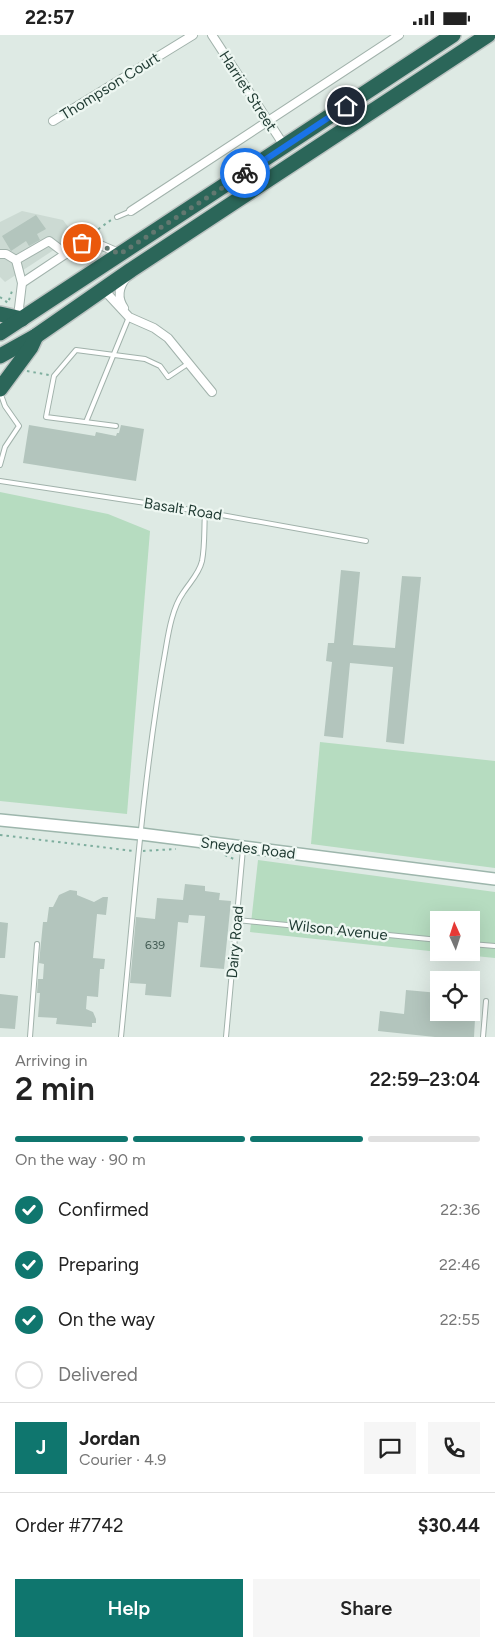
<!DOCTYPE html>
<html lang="en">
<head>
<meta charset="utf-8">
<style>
  :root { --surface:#fff; --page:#f6f6f6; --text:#222; --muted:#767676; --line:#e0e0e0; --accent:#0f766e }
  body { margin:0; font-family:Figtree,sans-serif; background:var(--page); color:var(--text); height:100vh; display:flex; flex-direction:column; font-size:19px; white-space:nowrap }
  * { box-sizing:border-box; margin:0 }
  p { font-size:16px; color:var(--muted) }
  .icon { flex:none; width:28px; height:28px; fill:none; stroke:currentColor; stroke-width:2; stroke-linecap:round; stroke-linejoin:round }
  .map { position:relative; height:1002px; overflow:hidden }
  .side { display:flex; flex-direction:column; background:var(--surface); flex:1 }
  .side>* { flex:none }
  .needle { width:32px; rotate:357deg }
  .controls { position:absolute; left:430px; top:876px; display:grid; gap:10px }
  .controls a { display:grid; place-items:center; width:50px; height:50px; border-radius:0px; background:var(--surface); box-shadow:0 5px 20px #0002; font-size:25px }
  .pin { position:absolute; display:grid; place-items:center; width:42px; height:42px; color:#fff; margin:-21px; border:2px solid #fff; border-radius:50%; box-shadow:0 1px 5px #0007 }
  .courier { position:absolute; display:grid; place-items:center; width:50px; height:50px; margin:-25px; border:4px solid #1a73e8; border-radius:50%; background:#fff; color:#222; box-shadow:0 1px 6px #0007 }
  .head em { font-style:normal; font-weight:600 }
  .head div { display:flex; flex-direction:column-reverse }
  .head { display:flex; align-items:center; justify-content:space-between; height:85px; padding:0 15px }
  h1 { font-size:32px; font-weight:600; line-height:38px }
  .bar { display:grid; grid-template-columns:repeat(4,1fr); gap:8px 5px; align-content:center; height:60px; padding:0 15px }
  .bar i { height:6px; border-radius:4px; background:var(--line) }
  .bar .selected { background:var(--accent) }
  .bar p { grid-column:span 4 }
  .line { display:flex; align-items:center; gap:12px; padding:0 15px; border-top:1px solid var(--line) }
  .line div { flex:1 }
  .round { display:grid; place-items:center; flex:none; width:52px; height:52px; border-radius:0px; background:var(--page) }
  ol { padding:0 15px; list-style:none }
  li { display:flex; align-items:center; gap:15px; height:55px }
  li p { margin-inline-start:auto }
  li .icon { padding:5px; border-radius:50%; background:var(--accent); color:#fff; stroke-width:4 }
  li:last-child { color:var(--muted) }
  li i { width:28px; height:28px; border:2px solid var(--line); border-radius:50% }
  .primary-button { display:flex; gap:10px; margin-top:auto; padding:10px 15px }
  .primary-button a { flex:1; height:58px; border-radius:0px; background:var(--accent); color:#fff; font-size:20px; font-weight:600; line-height:58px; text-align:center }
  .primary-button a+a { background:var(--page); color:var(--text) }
  .status { display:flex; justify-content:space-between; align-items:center; height:35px; padding:0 25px; background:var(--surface); direction:ltr }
  .status svg { height:14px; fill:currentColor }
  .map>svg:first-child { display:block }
</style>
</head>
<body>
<div class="status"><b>22:57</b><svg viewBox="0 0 49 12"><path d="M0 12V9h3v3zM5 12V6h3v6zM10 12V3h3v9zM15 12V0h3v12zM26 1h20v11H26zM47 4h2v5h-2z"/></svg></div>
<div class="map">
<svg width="495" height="1002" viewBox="0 0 495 1002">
  <rect width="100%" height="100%" fill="#deeae4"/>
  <!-- built -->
  <path fill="#ccdad3" d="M22,176L63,185L75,201L5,247L0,242V187Z"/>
  <!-- green -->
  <g fill="#b6dcc0">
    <path d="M0,457L108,479L150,496L127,779L0,766Z"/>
    <path d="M320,707L495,726V833L311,809Z"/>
    <path d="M258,825L495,857V923L445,918H471V885H439V917L250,897Z"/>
  </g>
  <!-- building -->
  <g fill="#b3c5bd">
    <path d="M36,180L46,194L37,199L40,205L29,211L26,206L11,216L2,201Z"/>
    <path d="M29,390L95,401L96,397L116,401L117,398H119L121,390L144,394L136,446L23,428Z"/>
    <path d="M341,535L360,537L353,610L395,613L402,541L421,542L404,709L386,707L393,632L350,628L343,703L324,701L332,627L326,626L328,608H334Z"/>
    <path d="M185,849L205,851V856L220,858L219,865L231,866L224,934L200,932L205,881L189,880L188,888L178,887L171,962L145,960L146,949L130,948L136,882L155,884L157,863L183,865Z"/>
    <path d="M70,855L77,856V860L94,867L103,862H108L106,880L97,879L93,923L105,924L104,934H100L98,962L87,961L86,974L93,977L96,984V988H92V992L56,989L57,983L38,982L40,958H37L38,944H43L44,929L39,928L43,887H47L49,872H53L59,860Z"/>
    <path d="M0,887L8,888L5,923H0Z"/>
    <path d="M406,955L439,958V978H466V984H475L474,1002H435L378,996L380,976L404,979Z"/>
    <path d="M0,959L18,961L15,994L0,993Z"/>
  </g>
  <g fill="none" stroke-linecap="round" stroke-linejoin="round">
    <!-- lane casing -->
    <g stroke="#a1b2ab" stroke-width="6">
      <g id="lane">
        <path d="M117,182L131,176"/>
        <path d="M86,387L129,282"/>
        <path d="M116,391L46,382L54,341L76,315L145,324L160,331L168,342L189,328"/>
        <path d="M0,430L5,412L19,391L5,371L0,357"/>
        <path d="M0,446L205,477L366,506"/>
        <path d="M237,885L439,905"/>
        <path d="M471,909L495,911"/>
        <path d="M30,1002L37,909"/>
        <path d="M121,1002C134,872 143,740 166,612C169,594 173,572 183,558C190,547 199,539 202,526C205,511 204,492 205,477"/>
        <path d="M226,1002L243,814"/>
        <path d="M483,1002L486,966"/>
      </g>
    </g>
    <!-- street casing -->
    <g stroke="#a1b2ab" stroke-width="10">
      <g id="street">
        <path d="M212,0L285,112"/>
        <path d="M53,86L193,0"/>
        <path d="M131,176L399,0"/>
        <path d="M0,219H6L16,225L49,206L66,219"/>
        <path d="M16,225L22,248"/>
        <path d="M103,254L129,282L154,293L168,303L212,357"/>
        <path d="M124,273C117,263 119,252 126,243"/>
        <path d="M22,284L19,273L22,248L82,208L91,206L121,219"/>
      </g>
    </g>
    <!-- secondary casing -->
    <g stroke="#9db6ac" stroke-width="14">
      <path id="secondary" d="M0,785L141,799L495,844"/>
    </g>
    <!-- highway casing -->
    <g stroke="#bcc4c2" stroke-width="18">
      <g id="highway">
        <path d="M0,279L22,284"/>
        <path d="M0,298L453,0"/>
        <path d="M0,321L36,301L131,235L488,0"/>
        <path d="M0,354L31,312L36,301"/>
      </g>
    </g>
    <!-- path -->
    <g stroke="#7eae9e" stroke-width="2" stroke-dasharray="2.5 4" stroke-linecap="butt">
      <path d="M93,198L111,185"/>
      <path d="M0,262L8,268L12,256"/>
      <path d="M27,336L49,340"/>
      <path d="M0,800L134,816"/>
      <path d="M143,816L176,814"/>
      <path d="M225,820L236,825"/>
    </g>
    <!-- lane -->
    <use href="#lane" stroke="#fff" stroke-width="4"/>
    <!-- street -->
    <use href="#street" stroke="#fff" stroke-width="8"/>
    <!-- secondary -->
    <use href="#secondary" stroke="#fff" stroke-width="11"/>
    <!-- highway -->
    <use href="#highway" stroke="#2b6659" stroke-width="15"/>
  </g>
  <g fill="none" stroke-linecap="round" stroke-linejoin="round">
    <!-- done -->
    <path stroke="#627870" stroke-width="5" stroke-dasharray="0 9" d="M82,208L91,206L120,219L245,138"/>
    <!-- route -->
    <path stroke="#1a73e8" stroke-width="6" d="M245,138L346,71"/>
  </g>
  <g text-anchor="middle" stroke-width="4.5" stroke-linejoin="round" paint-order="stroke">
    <!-- number labels -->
    <g font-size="12" fill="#445d55">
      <text x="155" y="914">639</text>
    </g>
    <!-- street labels -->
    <g font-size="15" fill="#1f3a32" stroke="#eef7f2">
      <text transform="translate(110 51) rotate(-32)" y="5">Thompson Court</text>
      <text transform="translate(248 56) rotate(57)" y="5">Harriet Street</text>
      <text transform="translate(183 474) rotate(9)" y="5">Basalt Road</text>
      <text transform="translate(248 813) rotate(7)" y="5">Sneydes Road</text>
      <text transform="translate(338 895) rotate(6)" y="5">Wilson Avenue</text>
      <text transform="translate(235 907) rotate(-85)" y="5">Dairy Road</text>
    </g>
  </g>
</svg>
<div class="controls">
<a><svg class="needle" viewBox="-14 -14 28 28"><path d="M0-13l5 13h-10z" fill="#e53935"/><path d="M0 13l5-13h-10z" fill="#767676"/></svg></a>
<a><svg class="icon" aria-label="locate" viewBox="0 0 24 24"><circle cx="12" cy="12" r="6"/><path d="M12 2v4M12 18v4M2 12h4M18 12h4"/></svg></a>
</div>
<div class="pin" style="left:82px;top:208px;background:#ea580c"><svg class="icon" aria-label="bag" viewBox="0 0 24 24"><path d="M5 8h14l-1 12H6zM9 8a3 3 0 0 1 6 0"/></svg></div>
<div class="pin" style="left:346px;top:71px;background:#1f2937"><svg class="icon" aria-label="home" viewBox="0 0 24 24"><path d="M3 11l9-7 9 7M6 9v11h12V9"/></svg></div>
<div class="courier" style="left:245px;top:138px"><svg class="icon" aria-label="bike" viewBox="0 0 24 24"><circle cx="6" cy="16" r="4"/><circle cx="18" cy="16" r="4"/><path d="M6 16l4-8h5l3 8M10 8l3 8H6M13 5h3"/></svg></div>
</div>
<section class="side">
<div class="head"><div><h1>2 min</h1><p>Arriving in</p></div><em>22:59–23:04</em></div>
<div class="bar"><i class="selected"></i><i class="selected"></i><i class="selected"></i><i></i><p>On the way · 90 m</p></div>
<ol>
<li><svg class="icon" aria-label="check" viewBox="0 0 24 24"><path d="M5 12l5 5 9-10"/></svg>Confirmed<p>22:36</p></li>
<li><svg class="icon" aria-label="check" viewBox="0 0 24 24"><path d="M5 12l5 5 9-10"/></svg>Preparing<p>22:46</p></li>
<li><svg class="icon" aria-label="check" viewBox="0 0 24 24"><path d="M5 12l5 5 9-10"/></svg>On the way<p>22:55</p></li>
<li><i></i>Delivered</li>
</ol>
<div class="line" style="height:90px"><b class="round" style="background:var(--accent);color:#fff">J</b><div><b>Jordan</b><p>Courier · 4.9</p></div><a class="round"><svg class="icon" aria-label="chat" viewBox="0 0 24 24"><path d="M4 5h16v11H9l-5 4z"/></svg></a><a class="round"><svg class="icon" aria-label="phone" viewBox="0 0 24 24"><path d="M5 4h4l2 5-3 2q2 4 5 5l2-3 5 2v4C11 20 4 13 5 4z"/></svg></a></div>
<div class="line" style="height:65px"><div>Order #7742</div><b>$30.44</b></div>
<div class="primary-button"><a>Help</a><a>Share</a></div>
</section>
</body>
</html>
